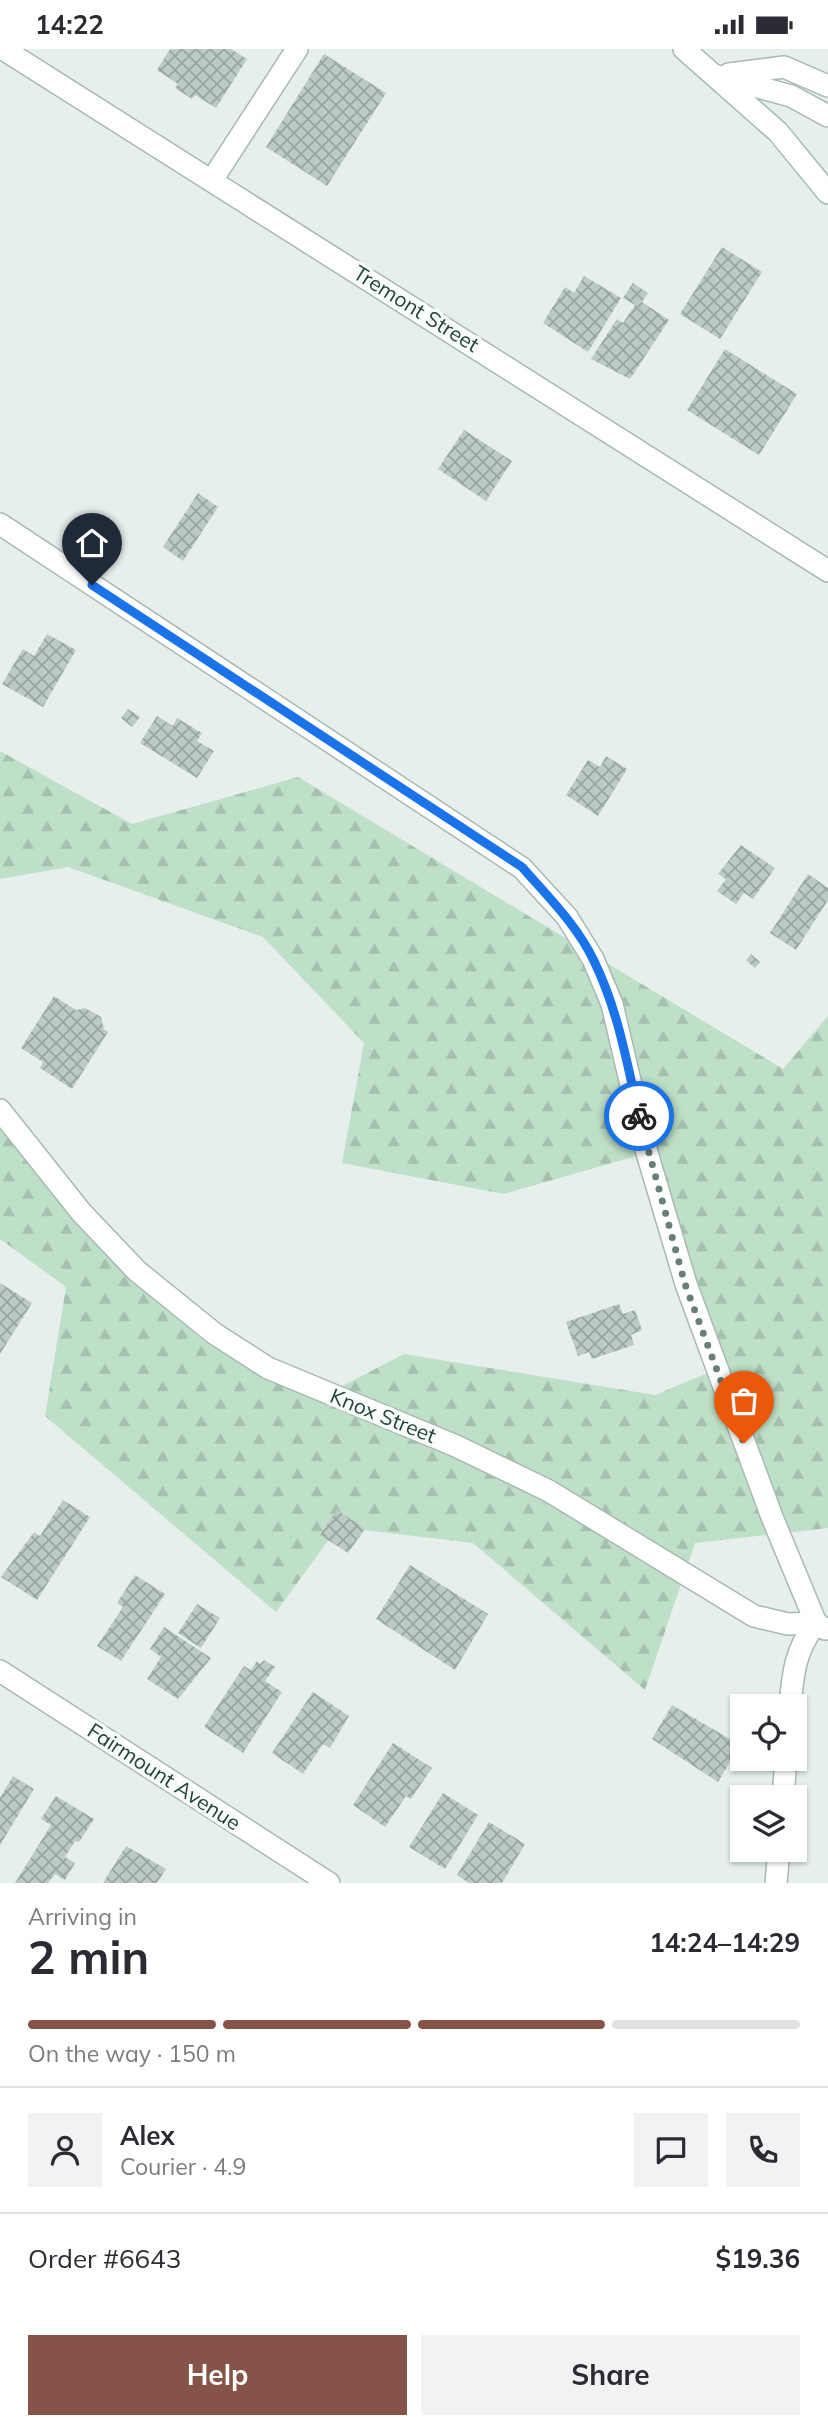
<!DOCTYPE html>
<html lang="en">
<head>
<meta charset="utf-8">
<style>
  :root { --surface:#fff; --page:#f2f2f3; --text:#2b2b33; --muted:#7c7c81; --line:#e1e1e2; --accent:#855347 }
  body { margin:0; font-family:Mulish,sans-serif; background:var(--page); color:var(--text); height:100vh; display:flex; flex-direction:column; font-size:26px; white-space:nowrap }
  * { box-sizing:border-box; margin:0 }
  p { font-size:23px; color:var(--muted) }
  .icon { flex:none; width:38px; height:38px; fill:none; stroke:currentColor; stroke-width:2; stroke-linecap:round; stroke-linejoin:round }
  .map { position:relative; height:1834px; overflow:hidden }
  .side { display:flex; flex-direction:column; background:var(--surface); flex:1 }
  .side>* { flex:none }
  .tools { position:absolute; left:730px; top:1645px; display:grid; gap:14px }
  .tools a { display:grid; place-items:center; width:77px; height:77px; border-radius:0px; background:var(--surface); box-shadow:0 2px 5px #0004; font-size:35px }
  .pin { position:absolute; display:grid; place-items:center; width:60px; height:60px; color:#fff; margin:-72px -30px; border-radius:50% 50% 50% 0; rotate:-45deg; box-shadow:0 0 7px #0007 }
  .pin .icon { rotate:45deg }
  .courier { position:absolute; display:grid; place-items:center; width:70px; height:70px; margin:-35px; border:5px solid #1a73e8; border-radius:50%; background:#fff; color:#222; box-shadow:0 2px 9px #0007 }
  .overview em { font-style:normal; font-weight:700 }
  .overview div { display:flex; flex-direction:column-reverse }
  .overview { display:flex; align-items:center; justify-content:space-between; height:119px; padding:0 28px }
  h1 { font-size:46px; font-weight:700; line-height:52px }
  .bar { display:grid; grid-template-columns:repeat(4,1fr); gap:10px 7px; align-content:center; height:84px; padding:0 28px }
  .bar i { height:9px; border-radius:5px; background:var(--line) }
  .bar .current { background:var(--accent) }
  .bar p { grid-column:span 4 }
  .line { display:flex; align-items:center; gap:18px; padding:0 28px; border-top:2px solid var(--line) }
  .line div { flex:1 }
  .round { display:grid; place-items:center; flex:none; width:74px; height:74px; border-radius:0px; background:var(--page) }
  .action { display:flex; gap:14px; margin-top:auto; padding:14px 28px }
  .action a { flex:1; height:80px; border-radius:0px; background:var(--accent); color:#fff; font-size:28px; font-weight:700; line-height:80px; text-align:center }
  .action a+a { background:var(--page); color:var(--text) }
  .status { display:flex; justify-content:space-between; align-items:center; height:49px; padding:0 35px; background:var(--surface); direction:ltr }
  .status svg { height:19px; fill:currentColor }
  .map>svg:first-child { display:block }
</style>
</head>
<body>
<div class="status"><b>14:22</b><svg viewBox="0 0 49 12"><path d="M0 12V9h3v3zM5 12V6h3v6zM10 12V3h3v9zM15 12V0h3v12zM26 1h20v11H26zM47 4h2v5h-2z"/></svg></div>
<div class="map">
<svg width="828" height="1834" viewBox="0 0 828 1834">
  <defs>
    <pattern id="forest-firs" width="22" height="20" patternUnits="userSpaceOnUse" patternTransform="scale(1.75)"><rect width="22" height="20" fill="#bfe0c8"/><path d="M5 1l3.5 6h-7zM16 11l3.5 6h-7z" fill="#a4c1ad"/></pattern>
    <pattern id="building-cross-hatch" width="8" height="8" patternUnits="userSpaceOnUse" patternTransform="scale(1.75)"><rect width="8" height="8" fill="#bbcac4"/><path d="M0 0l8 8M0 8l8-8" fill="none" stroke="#98a6a0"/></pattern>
  </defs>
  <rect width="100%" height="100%" fill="#e6efeb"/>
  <!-- forest -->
  <path fill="url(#forest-firs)" d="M0,702L132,775L298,728L783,1020L828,967V1479L695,1494L645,1641L473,1494L338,1478L276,1563L45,1367L66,1238L0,1190V1061L81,1163L215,1285L327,1345L404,1305L655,1346L717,1320L647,1104L504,1145L342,1114L364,994L263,888L68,818L0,830Z"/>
  <!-- building -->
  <g fill="url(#building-cross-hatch)">
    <path d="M170,0H231L247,10L216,59L195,46L192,50L175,39L178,35L157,21Z"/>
    <path d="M324,5L386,44L327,137L266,98Z"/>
    <path d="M722,198L762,223L720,290L680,265Z"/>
    <path d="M584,227L621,249L588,303L543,274L565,238L574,244Z"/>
    <path d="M633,234L648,244L642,253L669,271L630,330L591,310L617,270L623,274L635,256L623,249Z"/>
    <path d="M725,300L797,345L759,406L687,361Z"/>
    <path d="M464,381L512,412L486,452L438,420Z"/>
    <path d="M198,444L218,458L183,512L163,498Z"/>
    <path d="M47,585L76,601L43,658L2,635L23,600L34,607Z"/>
    <path d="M128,660L140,668L132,678L121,669Z"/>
    <path d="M157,667L173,677L177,669L202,684L197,692L214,702L197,729L140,694Z"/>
    <path d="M606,707L627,720L598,767L566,746L588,711L600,718Z"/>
    <path d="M741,796L775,819L753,850L744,844L736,855L717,842L726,830L718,825Z"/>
    <path d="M808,825L828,839V851L796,901L770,884Z"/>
    <path d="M751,905L760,913L755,919L746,911Z"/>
    <path d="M54,947L76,961L85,959L101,968L104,980L108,983L72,1040L40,1019L43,1013L21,999Z"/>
    <path d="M0,1234L32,1254L0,1305Z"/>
    <path d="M619,1255L623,1265L635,1261L642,1281L631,1286L634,1296L592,1310L589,1303L578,1307L566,1273Z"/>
    <path d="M63,1451L90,1468L37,1551L1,1528L34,1483L40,1487Z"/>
    <path d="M337,1461L365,1480L348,1504L320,1486Z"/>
    <path d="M410,1516L488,1565L455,1621L376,1570Z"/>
    <path d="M135,1526L165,1545L121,1612L97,1597L123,1558L117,1554Z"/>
    <path d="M197,1555L220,1569L201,1599L178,1584Z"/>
    <path d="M164,1578L211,1609L178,1650L147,1630L161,1608L150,1600Z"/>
    <path d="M264,1611L275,1618L265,1632L282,1643L243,1704L204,1678L244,1617L251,1621L257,1612L260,1615Z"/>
    <path d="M313,1643L349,1667L330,1699L323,1695L303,1725L272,1704Z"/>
    <path d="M672,1656L740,1696L718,1733L652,1690Z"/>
    <path d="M393,1694L432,1719L411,1750L406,1747L385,1778L353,1756Z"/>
    <path d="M13,1727L34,1740L0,1796V1749Z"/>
    <path d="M443,1744L478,1766L445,1820L409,1798Z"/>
    <path d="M56,1747L94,1770L79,1793L75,1792L65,1808L75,1814L65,1831L55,1825L48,1834H15L51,1776L41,1770Z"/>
    <path d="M489,1773L525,1795L502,1834H469L457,1826Z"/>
    <path d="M126,1797L166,1820L157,1834H103Z"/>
  </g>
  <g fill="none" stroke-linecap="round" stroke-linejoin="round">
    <!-- minor casing -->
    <g stroke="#a8b8b2" stroke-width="24">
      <g id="minor">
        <path d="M3,0L828,522"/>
        <path d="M729,25L784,18L828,37"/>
        <path d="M717,27L791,47L828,67"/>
        <path d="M212,131L297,0"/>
        <path d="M0,475L522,819L567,868L593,910L612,955L647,1104L686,1235L772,1468L816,1574C795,1601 793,1624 790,1657"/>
        <path d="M0,1061L81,1163L137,1222L215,1285L268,1319L456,1397L549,1442L754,1567L788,1575L816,1574L825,1580"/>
        <path d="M0,1622L329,1834"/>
        <path d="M783,1748L786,1710"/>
        <path d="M776,1834L779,1801"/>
      </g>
    </g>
    <!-- secondary casing -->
    <g stroke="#a4bbb3" stroke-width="24">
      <path id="secondary" d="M684,0L778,83L828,144"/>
    </g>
    <!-- minor -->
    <use href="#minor" stroke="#fff" stroke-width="21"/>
    <!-- secondary -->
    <use href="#secondary" stroke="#fff" stroke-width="21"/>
  </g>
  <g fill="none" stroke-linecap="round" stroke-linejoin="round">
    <!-- done -->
    <path stroke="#687f78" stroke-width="7" stroke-dasharray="0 12.6" d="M639,1067L685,1235L744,1394"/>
    <!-- route -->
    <path stroke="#1a73e8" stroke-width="9" d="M92,536L522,818C548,848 577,876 594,912C618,961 627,1014 639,1067"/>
  </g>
  <g text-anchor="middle" stroke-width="7" stroke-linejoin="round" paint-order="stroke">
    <!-- street labels -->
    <g font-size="21" fill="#24423a" stroke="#f7fbf9">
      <text transform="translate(416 260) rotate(32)" y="7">Tremont Street</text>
      <text transform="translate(383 1367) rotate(22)" y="7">Knox Street</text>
      <text transform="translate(164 1728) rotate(33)" y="7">Fairmount Avenue</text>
    </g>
  </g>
</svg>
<div class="tools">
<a><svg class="icon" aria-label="locate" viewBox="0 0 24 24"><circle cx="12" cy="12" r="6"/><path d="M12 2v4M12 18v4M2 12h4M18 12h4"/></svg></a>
<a><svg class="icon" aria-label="layers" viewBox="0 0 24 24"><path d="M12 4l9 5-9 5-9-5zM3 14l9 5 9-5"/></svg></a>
</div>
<div class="pin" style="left:744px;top:1394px;background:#ea580c"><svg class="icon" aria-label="bag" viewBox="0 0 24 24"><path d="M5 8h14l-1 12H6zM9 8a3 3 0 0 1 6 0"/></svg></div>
<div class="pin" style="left:92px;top:536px;background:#1f2937"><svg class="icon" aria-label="home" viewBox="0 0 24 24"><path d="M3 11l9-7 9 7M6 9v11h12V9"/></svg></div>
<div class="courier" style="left:639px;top:1067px"><svg class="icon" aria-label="bike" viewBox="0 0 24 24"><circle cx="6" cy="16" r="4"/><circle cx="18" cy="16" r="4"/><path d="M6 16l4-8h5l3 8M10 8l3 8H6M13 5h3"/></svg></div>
</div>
<section class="side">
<div class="overview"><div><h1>2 min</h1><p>Arriving in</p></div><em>14:24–14:29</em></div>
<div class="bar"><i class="current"></i><i class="current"></i><i class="current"></i><i></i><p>On the way · 150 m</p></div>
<div class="line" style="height:126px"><a class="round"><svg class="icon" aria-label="person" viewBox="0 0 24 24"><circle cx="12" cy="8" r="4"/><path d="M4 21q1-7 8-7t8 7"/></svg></a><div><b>Alex</b><p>Courier · 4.9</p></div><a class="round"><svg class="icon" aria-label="chat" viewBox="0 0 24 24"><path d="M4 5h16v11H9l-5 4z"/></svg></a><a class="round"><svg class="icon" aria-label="phone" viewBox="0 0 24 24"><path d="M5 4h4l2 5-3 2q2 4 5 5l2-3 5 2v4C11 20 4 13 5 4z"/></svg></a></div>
<div class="line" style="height:91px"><div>Order #6643</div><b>$19.36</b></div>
<div class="action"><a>Help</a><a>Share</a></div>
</section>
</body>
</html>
